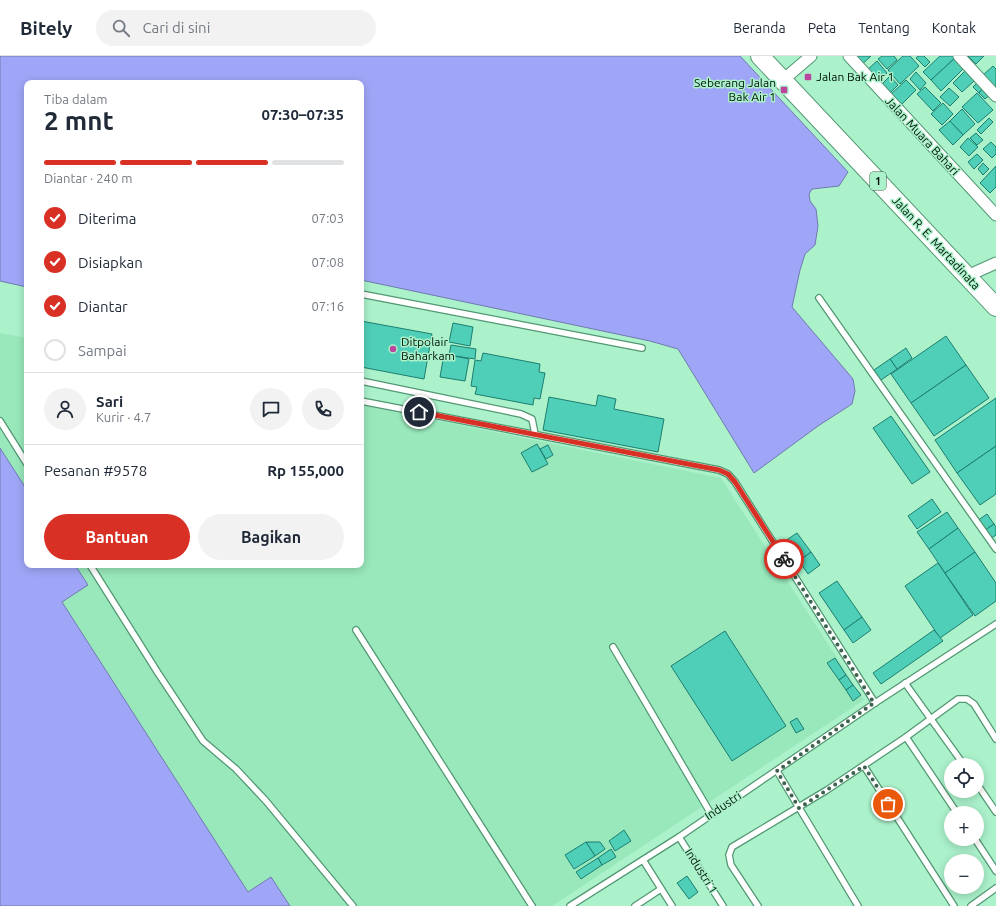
<!DOCTYPE html>
<html lang="id">
<head>
<meta charset="utf-8">
<style>
  :root { --surface:#fff; --page:#f2f2f3; --text:#1f2937; --muted:#747a83; --line:#e0e1e3; --accent:#d93025 }
  body { margin:0; font-family:Ubuntu,sans-serif; background:var(--page); color:var(--text); height:100vh; display:flex; flex-direction:column; font-size:15px; white-space:nowrap }
  * { box-sizing:border-box; margin:0 }
  p { font-size:13px; color:var(--muted) }
  .icon { flex:none; width:22px; height:22px; fill:none; stroke:currentColor; stroke-width:2; stroke-linecap:round; stroke-linejoin:round }
  .map { position:relative; flex:1; overflow:hidden }
  .side { position:absolute; left:24px; top:24px; width:340px; height:488px; display:flex; flex-direction:column; background:var(--surface); border-radius:8px; box-shadow:0 2px 10px #0003 }
  .side>* { flex:none }
  .controls { position:absolute; left:944px; top:702px; display:grid; gap:8px }
  .controls a { display:grid; place-items:center; width:40px; height:40px; border-radius:50%; background:var(--surface); box-shadow:0 2px 10px #0003; font-size:20px }
  .pin { position:absolute; display:grid; place-items:center; width:34px; height:34px; color:#fff; margin:-17px; border:2px solid #fff; border-radius:50%; box-shadow:0 1px 4px #0007 }
  .courier { position:absolute; display:grid; place-items:center; width:40px; height:40px; margin:-20px; border:3px solid #d93025; border-radius:50%; background:#fff; color:#222; box-shadow:0 1px 5px #0007 }
  .headline em { font-style:normal; font-weight:600 }
  .headline div { display:flex; flex-direction:column-reverse }
  .headline { display:flex; align-items:center; justify-content:space-between; height:68px; padding:0 20px }
  h1 { font-size:26px; font-weight:600; line-height:30px }
  .bar { display:grid; grid-template-columns:repeat(4,1fr); gap:6px 4px; align-content:center; height:48px; padding:0 20px }
  .bar i { height:5px; border-radius:3px; background:var(--line) }
  .bar .on { background:var(--accent) }
  .bar p { grid-column:span 4 }
  .line { display:flex; align-items:center; gap:10px; padding:0 20px; border-top:1px solid var(--line) }
  .line div { flex:1 }
  .round { display:grid; place-items:center; flex:none; width:42px; height:42px; border-radius:21px; background:var(--page) }
  ol { padding:0 20px; list-style:none }
  li { display:flex; align-items:center; gap:12px; height:44px }
  li p { margin-inline-start:auto }
  li .icon { padding:4px; border-radius:50%; background:var(--accent); color:#fff; stroke-width:4 }
  li:last-child { color:var(--muted) }
  li i { width:22px; height:22px; border:2px solid var(--line); border-radius:50% }
  .action { display:flex; gap:8px; margin-top:auto; padding:8px 20px }
  .action a { flex:1; height:46px; border-radius:24px; background:var(--accent); color:#fff; font-size:16px; font-weight:600; line-height:46px; text-align:center }
  .action a+a { background:var(--page); color:var(--text) }
  header { display:flex; align-items:center; gap:24px; box-sizing:border-box; height:56px; padding:0 20px; background:var(--surface); border-bottom:1px solid var(--line) }
  header strong { font-size:19px }
  nav { display:flex; gap:22px; margin-inline-start:auto; font-size:14px }
  .search { width:280px; height:36px; background:var(--page); display:flex; align-items:center; gap:10px; box-sizing:border-box; padding:0 14px; border-radius:22px; color:var(--muted); font-size:15px }
  .map>svg:first-child { display:block }
</style>
</head>
<body>
<header>
<strong>Bitely</strong>
<div class="search"><svg class="icon" aria-label="search" viewBox="0 0 24 24"><circle cx="10" cy="10" r="6"/><path d="M15 15l6 6"/></svg>Cari di sini</div>
<nav><a>Beranda</a><a>Peta</a><a>Tentang</a><a>Kontak</a></nav>
</header>
<div class="map">
<svg width="996" height="850" viewBox="0 0 996 850">
  <rect width="100%" height="100%" fill="#abf2cb"/>
  <!-- built -->
  <g fill="#99e8bc">
    <path d="M0,277L27,282V434L0,392Z"/>
    <path d="M361,349L721,422L864,644L552,850H290L271,821L248,836L62,546L88,529L75,509H361Z"/>
  </g>
  <!-- water -->
  <g fill="#9fa6f7" stroke="#6f7aaf">
    <path d="M0,0H740L848,116L839,130L812,133L809,138L810,145L816,153L818,170L815,189L805,198L800,214L792,251L853,323L855,335L852,348L818,370L754,417L678,293L650,285L361,224V27H27V231L0,225Z"/>
    <path d="M0,392L27,434V509H75L88,529L62,546L248,836L271,821L290,850H0Z"/>
  </g>
  <!-- building -->
  <g fill="#4fcfb8" stroke="#1d7e6f">
    <path d="M850,0H871L859,11Z"/>
    <path d="M882,0H894L897,4L887,13L878,3Z"/>
    <path d="M903,0H910L919,10L900,28L888,14Z"/>
    <path d="M918,0H924L930,6L925,11L916,2Z"/>
    <path d="M940,0H954L956,1L931,24L923,16Z"/>
    <path d="M968,0H984L976,8Z"/>
    <path d="M956,1L965,11L941,35L931,24Z"/>
    <path d="M877,5L887,17L877,27L866,15Z"/>
    <path d="M993,10L996,13V32L994,33L982,20Z"/>
    <path d="M965,15L974,25L962,36L953,27Z"/>
    <path d="M916,16L926,27L920,34L910,23Z"/>
    <path d="M890,20L898,29L889,38L881,29Z"/>
    <path d="M906,24L916,34L899,51L889,40Z"/>
    <path d="M979,25L984,31L979,37L973,31Z"/>
    <path d="M925,31L941,47L933,55L917,38Z"/>
    <path d="M984,31L991,38L985,43L979,37Z"/>
    <path d="M949,32L959,41L950,50L940,41Z"/>
    <path d="M977,37L993,54L978,67L962,51Z"/>
    <path d="M943,47L953,58L942,69L931,58Z"/>
    <path d="M962,53L975,68L963,79L950,65Z"/>
    <path d="M989,62L993,66L981,78L977,74Z"/>
    <path d="M950,65L963,79L953,89L939,74Z"/>
    <path d="M976,77L983,84L977,89L970,82Z"/>
    <path d="M968,82L978,91L969,100L960,91Z"/>
    <path d="M991,86L996,91V98L992,102L983,93Z"/>
    <path d="M977,98L983,104L974,113L968,106Z"/>
    <path d="M983,107L989,113L983,119L978,113Z"/>
    <path d="M996,110V131L990,137L980,127Z"/>
    <path d="M361,265L432,278L424,323L361,311Z"/>
    <path d="M453,267L473,271L470,290L449,286Z"/>
    <path d="M946,280L966,309L911,347L891,318Z"/>
    <path d="M451,289L476,293L475,303L449,299Z"/>
    <path d="M906,292L912,302L897,313L890,303Z"/>
    <path d="M483,297L540,308L539,316L545,317L540,343L534,342L533,349L475,338L477,331L471,330L475,304L481,305Z"/>
    <path d="M444,298L469,303L465,325L440,321Z"/>
    <path d="M890,303L897,313L881,324L874,314Z"/>
    <path d="M966,309L989,342L934,380L911,347Z"/>
    <path d="M598,339L616,343L614,353L664,363L658,396L543,374L549,341L596,350Z"/>
    <path d="M996,342V390L957,417L935,384Z"/>
    <path d="M891,360L930,416L912,428L873,372Z"/>
    <path d="M537,388L548,408L532,416L521,397Z"/>
    <path d="M548,389L553,399L546,403L540,393Z"/>
    <path d="M996,390V438L980,449L957,417Z"/>
    <path d="M932,443L941,456L917,473L908,460Z"/>
    <path d="M947,456L958,472L929,493L917,476Z"/>
    <path d="M987,458L994,468L984,475L977,465Z"/>
    <path d="M994,468L996,471V479L990,483L984,475Z"/>
    <path d="M958,472L975,496L945,517L929,493Z"/>
    <path d="M797,477L811,496L799,505L785,485Z"/>
    <path d="M811,496L820,509L808,518L799,505Z"/>
    <path d="M975,496L996,527V545L975,560L945,517Z"/>
    <path d="M938,507L973,559L940,582L905,530Z"/>
    <path d="M837,525L862,561L844,574L819,537Z"/>
    <path d="M862,561L871,574L853,587L844,574Z"/>
    <path d="M934,574L943,585L881,628L873,617Z"/>
    <path d="M725,575L786,670L732,705L671,610Z"/>
    <path d="M835,602L846,619L839,624L827,607Z"/>
    <path d="M846,619L853,629L846,634L839,624Z"/>
    <path d="M853,629L861,639L853,645L846,634Z"/>
    <path d="M797,662L804,673L796,677L790,666Z"/>
    <path d="M624,774L631,785L615,795L609,785Z"/>
    <path d="M586,786H600L605,793L595,800Z"/>
    <path d="M586,786L595,800L574,813L565,799Z"/>
    <path d="M611,793L616,801L602,809L598,802Z"/>
    <path d="M598,802L602,809L581,823L576,816Z"/>
    <path d="M687,820L698,836L689,843L677,827Z"/>
  </g>
  <g fill="none" stroke-linecap="round" stroke-linejoin="round">
    <!-- service casing -->
    <g stroke="#529773" stroke-width="8">
      <g id="service">
        <path d="M361,238L642,292"/>
        <path d="M819,242L996,493"/>
        <path d="M361,325L521,358L532,363L535,378"/>
        <path d="M361,345L719,414L728,418L735,426L875,647"/>
        <path d="M0,365L27,408"/>
        <path d="M90,509L158,617L203,685L236,713L266,745L353,850"/>
        <path d="M356,574L532,850"/>
        <path d="M613,591L711,758"/>
        <path d="M905,627L964,709"/>
        <path d="M906,681L957,757"/>
        <path d="M864,710L954,850"/>
        <path d="M777,715L858,850"/>
        <path d="M977,728L996,756"/>
        <path d="M679,781L723,850"/>
        <path d="M975,783L996,815"/>
        <path d="M643,804L672,850"/>
        <path d="M570,850L679,781L875,647L996,568"/>
        <path d="M635,850L661,833"/>
        <path d="M758,850L731,809L729,799L732,791L827,734L906,681L958,643H967L974,648L996,683"/>
        <path d="M971,850L996,832"/>
      </g>
    </g>
    <!-- minor casing -->
    <g stroke="#529773" stroke-width="13">
      <g id="minor">
        <path d="M849,0L996,159"/>
        <path d="M959,0L996,40"/>
        <path d="M783,24L811,0"/>
        <path d="M970,223L976,216L996,207"/>
      </g>
    </g>
    <!-- trunk casing -->
    <g stroke="#529773" stroke-width="20">
      <path id="trunk" d="M760,0L996,251"/>
    </g>
    <!-- service -->
    <use href="#service" stroke="#fff" stroke-width="5.5"/>
    <!-- minor -->
    <use href="#minor" stroke="#fff" stroke-width="11"/>
    <!-- trunk -->
    <use href="#trunk" stroke="#fff" stroke-width="18"/>
  </g>
  <g fill="none" stroke-linecap="round" stroke-linejoin="round">
    <!-- done -->
    <path stroke="#3c614c" stroke-width="4" stroke-dasharray="0 7.2" d="M784,503L874,647L777,715L799,752L864,710L888,748"/>
    <!-- route -->
    <path stroke="#d93025" stroke-width="5" d="M419,356L719,414L728,418L735,426L784,503"/>
  </g>
  <!-- markers -->
  <g fill="#bc469d" stroke="#abf2cb" stroke-width="1.5">
    <rect x="804" y="17" width="8" height="8" rx="2"/>
    <rect x="780" y="30" width="8" height="8" rx="2"/>
    <circle cx="393" cy="293" r="4"/>
  </g>
  <g text-anchor="middle" stroke-width="3" stroke-linejoin="round" paint-order="stroke">
    <!-- shield labels -->
    <rect fill="#abf2cb" stroke="#335642" stroke-width="1" x="870" y="116" width="16" height="18" rx="3"/>
    <g font-size="11" font-weight="bold" fill="#001307">
      <text x="878" y="129">1</text>
    </g>
    <!-- poi labels -->
    <g font-size="12" fill="#001307" stroke="#abf2cb" text-anchor="start">
      <text x="816" y="25">Jalan Bak Air 1</text>
      <text x="776" y="31" text-anchor="end">Seberang Jalan<tspan x="776" dy="14">Bak Air 1</tspan></text>
      <text x="401" y="290">Ditpolair<tspan x="401" dy="14">Baharkam</tspan></text>
    </g>
    <!-- street labels -->
    <g font-size="12" fill="#001307" stroke="#abf2cb">
      <text transform="translate(922 80) rotate(47)" y="4">Jalan Muara Bahari</text>
      <text transform="translate(936 187) rotate(47)" y="4">Jalan R. E. Martadinata</text>
      <text transform="translate(723 750) rotate(-34)" y="4">Industri</text>
      <text transform="translate(701 815) rotate(58)" y="4">Industri 1</text>
    </g>
  </g>
</svg>
<div class="controls">
<a><svg class="icon" aria-label="locate" viewBox="0 0 24 24"><circle cx="12" cy="12" r="6"/><path d="M12 2v4M12 18v4M2 12h4M18 12h4"/></svg></a>
<a>+</a>
<a>−</a>
</div>
<div class="pin" style="left:888px;top:748px;background:#ea580c"><svg class="icon" aria-label="bag" viewBox="0 0 24 24"><path d="M5 8h14l-1 12H6zM9 8a3 3 0 0 1 6 0"/></svg></div>
<div class="pin" style="left:419px;top:356px;background:#1f2937"><svg class="icon" aria-label="home" viewBox="0 0 24 24"><path d="M3 11l9-7 9 7M6 9v11h12V9"/></svg></div>
<div class="courier" style="left:784px;top:503px"><svg class="icon" aria-label="bike" viewBox="0 0 24 24"><circle cx="6" cy="16" r="4"/><circle cx="18" cy="16" r="4"/><path d="M6 16l4-8h5l3 8M10 8l3 8H6M13 5h3"/></svg></div>
<section class="side">
<div class="headline"><div><h1>2 mnt</h1><p>Tiba dalam</p></div><em>07:30–07:35</em></div>
<div class="bar"><i class="on"></i><i class="on"></i><i class="on"></i><i></i><p>Diantar · 240 m</p></div>
<ol>
<li><svg class="icon" aria-label="check" viewBox="0 0 24 24"><path d="M5 12l5 5 9-10"/></svg>Diterima<p>07:03</p></li>
<li><svg class="icon" aria-label="check" viewBox="0 0 24 24"><path d="M5 12l5 5 9-10"/></svg>Disiapkan<p>07:08</p></li>
<li><svg class="icon" aria-label="check" viewBox="0 0 24 24"><path d="M5 12l5 5 9-10"/></svg>Diantar<p>07:16</p></li>
<li><i></i>Sampai</li>
</ol>
<div class="line" style="height:72px"><a class="round"><svg class="icon" aria-label="person" viewBox="0 0 24 24"><circle cx="12" cy="8" r="4"/><path d="M4 21q1-7 8-7t8 7"/></svg></a><div><b>Sari</b><p>Kurir · 4.7</p></div><a class="round"><svg class="icon" aria-label="chat" viewBox="0 0 24 24"><path d="M4 5h16v11H9l-5 4z"/></svg></a><a class="round"><svg class="icon" aria-label="phone" viewBox="0 0 24 24"><path d="M5 4h4l2 5-3 2q2 4 5 5l2-3 5 2v4C11 20 4 13 5 4z"/></svg></a></div>
<div class="line" style="height:52px"><div>Pesanan #9578</div><b>Rp 155,000</b></div>
<div class="action"><a>Bantuan</a><a>Bagikan</a></div>
</section>
</div>
</body>
</html>
